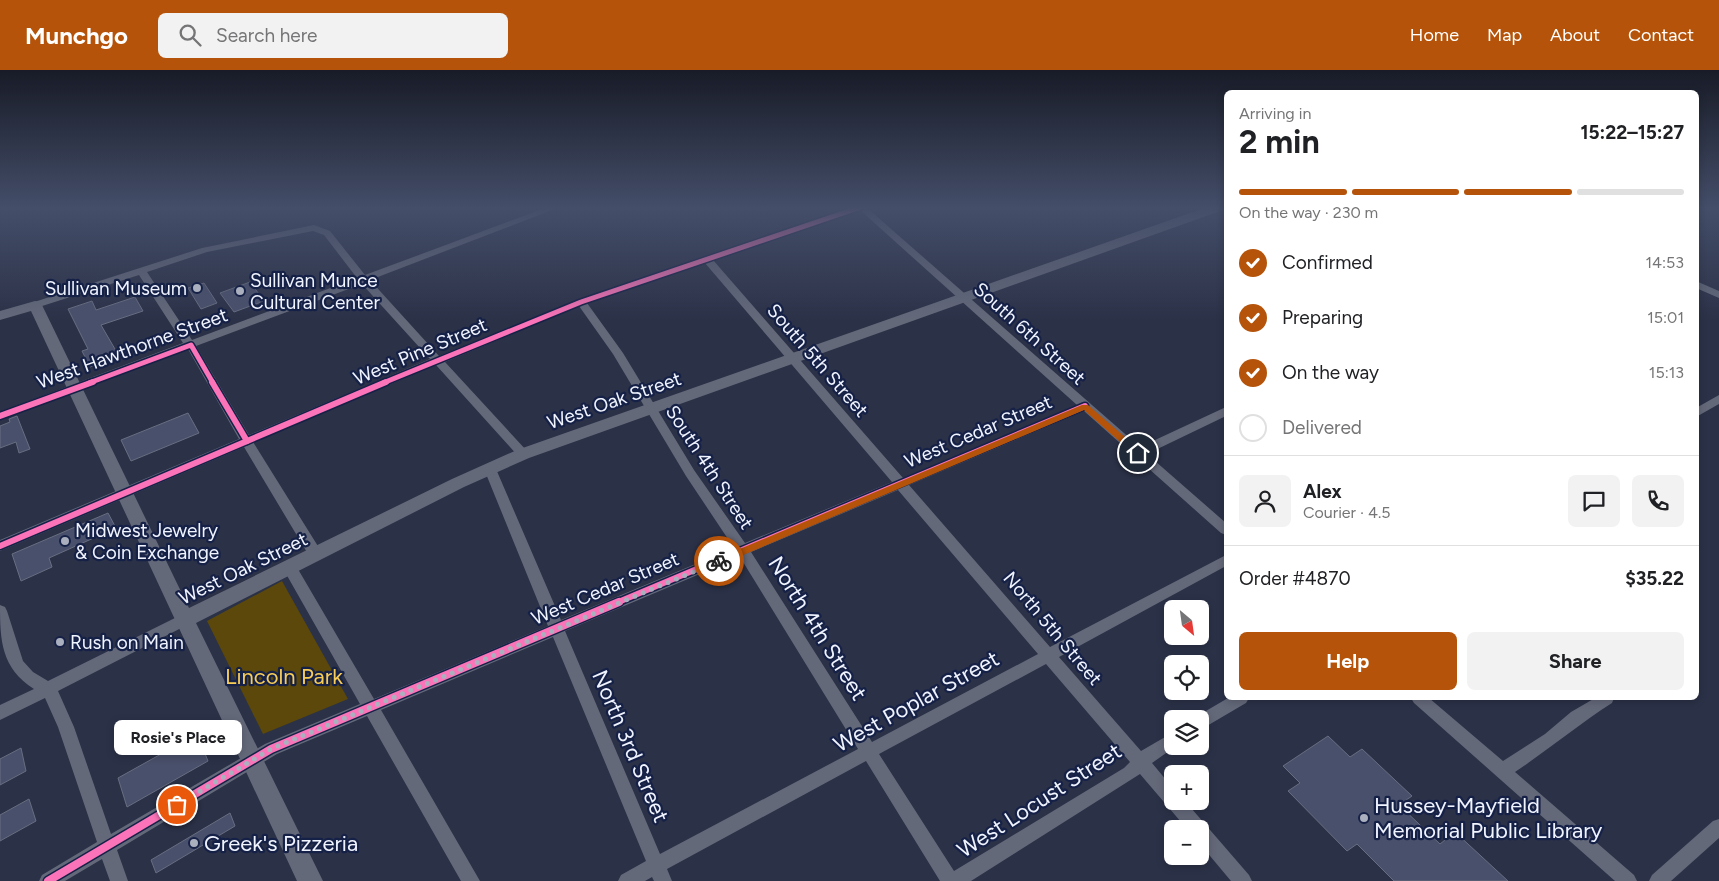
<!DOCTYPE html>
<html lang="en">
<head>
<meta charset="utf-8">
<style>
  :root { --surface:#fff; --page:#f2f2f2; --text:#202124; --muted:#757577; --line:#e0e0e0; --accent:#b45309 }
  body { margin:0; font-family:Figtree,sans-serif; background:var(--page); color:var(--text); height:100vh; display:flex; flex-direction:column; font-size:19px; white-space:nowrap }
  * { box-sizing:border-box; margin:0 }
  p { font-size:16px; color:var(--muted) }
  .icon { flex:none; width:28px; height:28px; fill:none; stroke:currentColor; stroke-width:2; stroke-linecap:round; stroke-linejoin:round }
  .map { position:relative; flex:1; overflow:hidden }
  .details { position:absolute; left:1224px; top:20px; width:475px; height:610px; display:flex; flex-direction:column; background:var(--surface); border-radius:8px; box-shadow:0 2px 8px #0003 }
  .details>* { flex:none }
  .needle { width:32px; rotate:151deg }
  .buttons { position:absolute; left:1164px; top:530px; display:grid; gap:10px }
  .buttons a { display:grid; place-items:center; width:45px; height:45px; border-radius:8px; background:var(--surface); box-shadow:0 2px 8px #0003; font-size:25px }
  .pin { position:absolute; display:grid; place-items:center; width:42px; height:42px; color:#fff; margin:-21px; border:2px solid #fff; border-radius:50%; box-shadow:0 1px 5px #0007 }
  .courier { position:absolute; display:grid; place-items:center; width:50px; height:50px; margin:-25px; border:4px solid #b45309; border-radius:50%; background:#fff; color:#222; box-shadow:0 1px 6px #0007 }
  .bubble { position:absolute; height:35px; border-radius:8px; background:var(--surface); box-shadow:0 2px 8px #0003; font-size:16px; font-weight:700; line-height:35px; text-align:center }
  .overview em { font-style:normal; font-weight:700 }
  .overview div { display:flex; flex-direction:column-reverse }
  .overview { display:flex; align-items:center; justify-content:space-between; height:85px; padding:0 15px }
  h1 { font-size:32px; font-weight:700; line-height:38px }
  .bar { display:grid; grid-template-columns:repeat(4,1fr); gap:8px 5px; align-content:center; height:60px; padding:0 15px }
  .bar i { height:6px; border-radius:4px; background:var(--line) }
  .bar .active { background:var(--accent) }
  .bar p { grid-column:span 4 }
  .line { display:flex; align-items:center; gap:12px; padding:0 15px; border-top:1px solid var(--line) }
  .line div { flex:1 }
  .round { display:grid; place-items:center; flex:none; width:52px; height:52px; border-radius:8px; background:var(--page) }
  ol { padding:0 15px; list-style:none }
  li { display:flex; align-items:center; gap:15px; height:55px }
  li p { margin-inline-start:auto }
  li .icon { padding:5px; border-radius:50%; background:var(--accent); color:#fff; stroke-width:4 }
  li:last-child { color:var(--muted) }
  li i { width:28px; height:28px; border:2px solid var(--line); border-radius:50% }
  .cta { display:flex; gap:10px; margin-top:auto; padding:10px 15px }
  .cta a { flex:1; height:58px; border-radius:8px; background:var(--accent); color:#fff; font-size:20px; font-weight:700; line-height:58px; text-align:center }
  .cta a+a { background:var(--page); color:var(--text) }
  header { display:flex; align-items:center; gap:30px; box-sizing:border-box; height:70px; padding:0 25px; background:var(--accent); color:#fff }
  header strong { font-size:24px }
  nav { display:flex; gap:28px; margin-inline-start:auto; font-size:18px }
  .search { width:350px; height:45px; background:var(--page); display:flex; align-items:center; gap:12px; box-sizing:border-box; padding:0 18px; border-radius:8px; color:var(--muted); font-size:19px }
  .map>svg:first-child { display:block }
</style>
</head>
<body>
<header>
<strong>Munchgo</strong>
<div class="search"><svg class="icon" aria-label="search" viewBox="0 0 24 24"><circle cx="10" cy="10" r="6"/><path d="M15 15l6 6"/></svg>Search here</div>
<nav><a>Home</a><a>Map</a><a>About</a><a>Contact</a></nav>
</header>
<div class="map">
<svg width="1719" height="811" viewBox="0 0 1719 811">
  <rect width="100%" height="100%" fill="#2b3147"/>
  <!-- green -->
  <path fill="#5b480a" d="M282,511L348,629L263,664L207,551Z"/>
  <!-- building -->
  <g fill="#49506b" stroke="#686e81">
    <path d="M250,212L264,231L234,242L220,223Z"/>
    <path d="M204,213L217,233L201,239L188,218Z"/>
    <path d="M135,227L143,241L101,255L119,286L90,297L82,281L88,279L68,239L92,231L96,240Z"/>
    <path d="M188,343L199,363L131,391L121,370Z"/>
    <path d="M17,346L30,379L19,383L16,372L0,378V356L10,352L9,349Z"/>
    <path d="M108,443L116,458L49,488L52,497L21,511L12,484Z"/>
    <path d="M197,664L208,691L127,737L118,708Z"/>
    <path d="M1328,666L1350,687L1362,679L1412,726L1399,735L1440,774L1455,762L1508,811H1394L1357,774L1347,781L1288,721L1300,713L1283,696Z"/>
    <path d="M21,678L26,701L0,715V689Z"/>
    <path d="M29,729L36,751L0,771V745Z"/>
    <path d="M230,743L235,756L156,803L151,790Z"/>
  </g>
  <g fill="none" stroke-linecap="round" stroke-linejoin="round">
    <!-- street -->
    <g fill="#64697a" fill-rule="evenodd">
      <path d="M548,137H560L370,210L439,286L577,230L852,137H866L1140,377L1226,337V346L1147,384L1226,453V465L1221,463L1084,341L909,415L1050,577L1226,485V496L1059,587L1141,681L1172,663V676H1176L1152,693L1172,717V731H1185L1249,805L1252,811H1231L1200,774V759H1187L1140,704L971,811H940L866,691L667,799L672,811H654L652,807L645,811H618L621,805L646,791L553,567L381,640L480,811H461L367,646L277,684L117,780L128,811H110L102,789L65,811H39L42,805L97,772L58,657L45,628L0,650V635L34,619C1,598 0,570 0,535L5,537L7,541L23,591L33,602L48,611L179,546L184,544L189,546L191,550L189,554L58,621L74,657L111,764L265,674L360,634L285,502L283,498L285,494L290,493L295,494L374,629L548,556L484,399L486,396L490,395L496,399L561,550L734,478L686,406L613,284L579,236L445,292L527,381L529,384L527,387H519L436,295L253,372L321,481L323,485L321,489L316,490L311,489L244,377L0,481V470L239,369L188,279L0,350V342L183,273L139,205L39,237H31V233L202,178L314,155L330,161L365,205ZM860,140L1077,335L903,408L713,190ZM313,161L324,165L357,208L192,270L147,202L207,182ZM705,193L892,412L745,473L694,400L623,283L587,233ZM362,214L430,289L249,365L196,276ZM898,420L1038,584L872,672L751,482ZM740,487L858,679L660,784L565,561ZM1046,594L1130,692L1124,698L954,801L879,684Z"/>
      <path d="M1696,211L1719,221V228L1696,218Z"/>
      <path d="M1719,325V334L1696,347V338Z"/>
      <path d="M1228,628H1249L1246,633L1200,660V649L1194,648Z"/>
      <path d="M1411,628H1429L1503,691L1545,664L1571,642L1595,628H1614L1612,633C1579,654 1548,680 1515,702L1634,805L1637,811H1615L1414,633Z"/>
      <path d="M1719,749V768L1671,811H1649L1652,805L1713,751Z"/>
    </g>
    <!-- secondary -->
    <path fill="#64697a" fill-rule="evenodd" d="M1207,137H1225L1223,140L529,388L464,417L196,553L323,811H297L31,241L0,250V241L35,231L40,232L42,235L189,538L452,409L517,380Z"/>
    <!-- cycleway-far2 casing -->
    <g stroke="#162147" stroke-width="8">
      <g id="cycleway-far2">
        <path d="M89,313L191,275L213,313"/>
        <path d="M383,313L581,232L861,137"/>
      </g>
    </g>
    <!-- cycleway-far1 casing -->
    <g stroke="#162147" stroke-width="9">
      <g id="cycleway-far1">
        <path d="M212,312L247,371"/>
        <path d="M0,346L93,312"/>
        <path d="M0,476L386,312"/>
        <path d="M616,533L1085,336"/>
      </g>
    </g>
    <!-- cycleway casing -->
    <g stroke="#162147" stroke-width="11">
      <path id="cycleway" d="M48,811L271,679L619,532"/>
    </g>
    <!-- cycleway-far2 -->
    <use href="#cycleway-far2" stroke="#fb73b8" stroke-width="5"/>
    <!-- cycleway-far1 -->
    <use href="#cycleway-far1" stroke="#fb73b8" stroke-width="6"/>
    <!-- cycleway -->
    <use href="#cycleway" stroke="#fb73b8" stroke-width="8"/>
  </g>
  <!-- sky -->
  <linearGradient id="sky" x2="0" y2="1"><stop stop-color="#181b27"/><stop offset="0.55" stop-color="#444e69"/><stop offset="1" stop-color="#444e69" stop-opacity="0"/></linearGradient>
  <rect width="1719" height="251" fill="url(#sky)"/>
  <!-- route -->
  <path fill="#b45309" d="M1082,335H1088L1141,381V385H1135L1084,340L722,494H716L714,491L716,489Z"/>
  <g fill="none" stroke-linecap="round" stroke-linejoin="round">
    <!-- done -->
    <path stroke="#abb0bf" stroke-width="5" stroke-dasharray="0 9" d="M177,735L271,679L719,491"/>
  </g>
  <!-- markers -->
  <g fill="#abb0bf" stroke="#162147" stroke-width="2">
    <circle cx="197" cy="218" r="5"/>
    <circle cx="240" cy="221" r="5"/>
    <circle cx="65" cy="471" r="5"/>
    <circle cx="60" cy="572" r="5"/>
    <circle cx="1364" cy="748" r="5"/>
    <circle cx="194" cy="773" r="5"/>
  </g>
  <g text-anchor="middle" stroke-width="4.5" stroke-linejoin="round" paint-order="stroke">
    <!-- poi labels -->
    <g font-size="19" fill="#f0f4ff" stroke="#162147" text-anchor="start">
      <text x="250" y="217">Sullivan Munce<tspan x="250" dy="22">Cultural Center</tspan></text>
      <text x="187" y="225" text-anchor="end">Sullivan Museum</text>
      <text x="75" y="467">Midwest Jewelry<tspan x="75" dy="22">&amp; Coin Exchange</tspan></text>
      <text x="70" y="579">Rush on Main</text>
    </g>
    <!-- street labels -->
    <g font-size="19" fill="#f0f4ff" stroke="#162147">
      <text transform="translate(1030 263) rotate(42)" y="7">South 6th Street</text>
      <text transform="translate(132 278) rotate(-20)" y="7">West Hawthorne Street</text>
      <text transform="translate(420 281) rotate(-23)" y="7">West Pine Street</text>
      <text transform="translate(818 290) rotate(49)" y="7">South 5th Street</text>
      <text transform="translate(614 330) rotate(-19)" y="7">West Oak Street</text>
      <text transform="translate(978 361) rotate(-23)" y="7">West Cedar Street</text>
      <text transform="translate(710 397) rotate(57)" y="7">South 4th Street</text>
      <text transform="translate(243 498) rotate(-26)" y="7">West Oak Street</text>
      <text transform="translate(605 518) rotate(-23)" y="7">West Cedar Street</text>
      <text transform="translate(1053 558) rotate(50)" y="7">North 5th Street</text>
    </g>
    <!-- near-street labels -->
    <g font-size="22" fill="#f0f4ff" stroke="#162147">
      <text transform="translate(818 558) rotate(58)" y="8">North 4th Street</text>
      <text transform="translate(916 631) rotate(-29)" y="8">West Poplar Street</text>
      <text transform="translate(631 676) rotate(67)" y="8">North 3rd Street</text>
      <text transform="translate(1039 730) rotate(-33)" y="8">West Locust Street</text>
    </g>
    <!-- near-park labels -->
    <g font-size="22" fill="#f8cd57" stroke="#162147">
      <text x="284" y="614">Lincoln Park</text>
    </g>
    <!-- near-poi labels -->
    <g font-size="22" fill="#f0f4ff" stroke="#162147" text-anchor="start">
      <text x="1374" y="743">Hussey-Mayfield<tspan x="1374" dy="25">Memorial Public Library</tspan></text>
      <text x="204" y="781">Greek's Pizzeria</text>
    </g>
  </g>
</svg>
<div class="buttons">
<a><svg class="needle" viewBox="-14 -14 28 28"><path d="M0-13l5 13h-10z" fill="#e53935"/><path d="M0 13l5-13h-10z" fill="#757577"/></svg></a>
<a><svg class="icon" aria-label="locate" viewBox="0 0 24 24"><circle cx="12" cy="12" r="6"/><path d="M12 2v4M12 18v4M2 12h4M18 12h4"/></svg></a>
<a><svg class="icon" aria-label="layers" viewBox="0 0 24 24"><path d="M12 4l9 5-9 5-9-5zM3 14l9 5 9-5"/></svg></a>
<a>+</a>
<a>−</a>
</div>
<div class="pin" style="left:177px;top:735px;background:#ea580c"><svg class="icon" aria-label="bag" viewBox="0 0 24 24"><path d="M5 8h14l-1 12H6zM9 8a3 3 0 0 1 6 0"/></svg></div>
<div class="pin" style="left:1138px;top:383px;background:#1f2937"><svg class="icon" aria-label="home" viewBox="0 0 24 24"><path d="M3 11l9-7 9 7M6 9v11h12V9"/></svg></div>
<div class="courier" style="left:719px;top:491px"><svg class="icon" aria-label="bike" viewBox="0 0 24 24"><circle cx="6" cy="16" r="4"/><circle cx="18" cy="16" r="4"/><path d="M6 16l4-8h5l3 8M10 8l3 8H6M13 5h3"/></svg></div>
<div class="bubble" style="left:114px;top:650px;width:128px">Rosie's Place</div>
<section class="details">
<div class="overview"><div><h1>2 min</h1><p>Arriving in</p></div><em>15:22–15:27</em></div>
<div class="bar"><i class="active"></i><i class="active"></i><i class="active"></i><i></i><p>On the way · 230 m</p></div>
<ol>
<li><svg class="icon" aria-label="check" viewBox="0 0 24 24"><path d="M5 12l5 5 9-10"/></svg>Confirmed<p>14:53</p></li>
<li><svg class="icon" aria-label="check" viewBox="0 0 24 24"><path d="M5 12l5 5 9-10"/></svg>Preparing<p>15:01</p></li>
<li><svg class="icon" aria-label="check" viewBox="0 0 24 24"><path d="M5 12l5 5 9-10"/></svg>On the way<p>15:13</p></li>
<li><i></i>Delivered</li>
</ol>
<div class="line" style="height:90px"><a class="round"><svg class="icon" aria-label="person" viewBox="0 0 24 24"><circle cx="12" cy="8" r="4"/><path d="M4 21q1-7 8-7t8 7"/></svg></a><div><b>Alex</b><p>Courier · 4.5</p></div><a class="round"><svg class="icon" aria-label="chat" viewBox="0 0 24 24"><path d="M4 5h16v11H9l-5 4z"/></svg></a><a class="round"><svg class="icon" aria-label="phone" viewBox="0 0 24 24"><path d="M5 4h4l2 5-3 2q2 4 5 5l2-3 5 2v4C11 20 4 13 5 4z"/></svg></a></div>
<div class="line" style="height:65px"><div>Order #4870</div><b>$35.22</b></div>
<div class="cta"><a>Help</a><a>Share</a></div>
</section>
</div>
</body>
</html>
